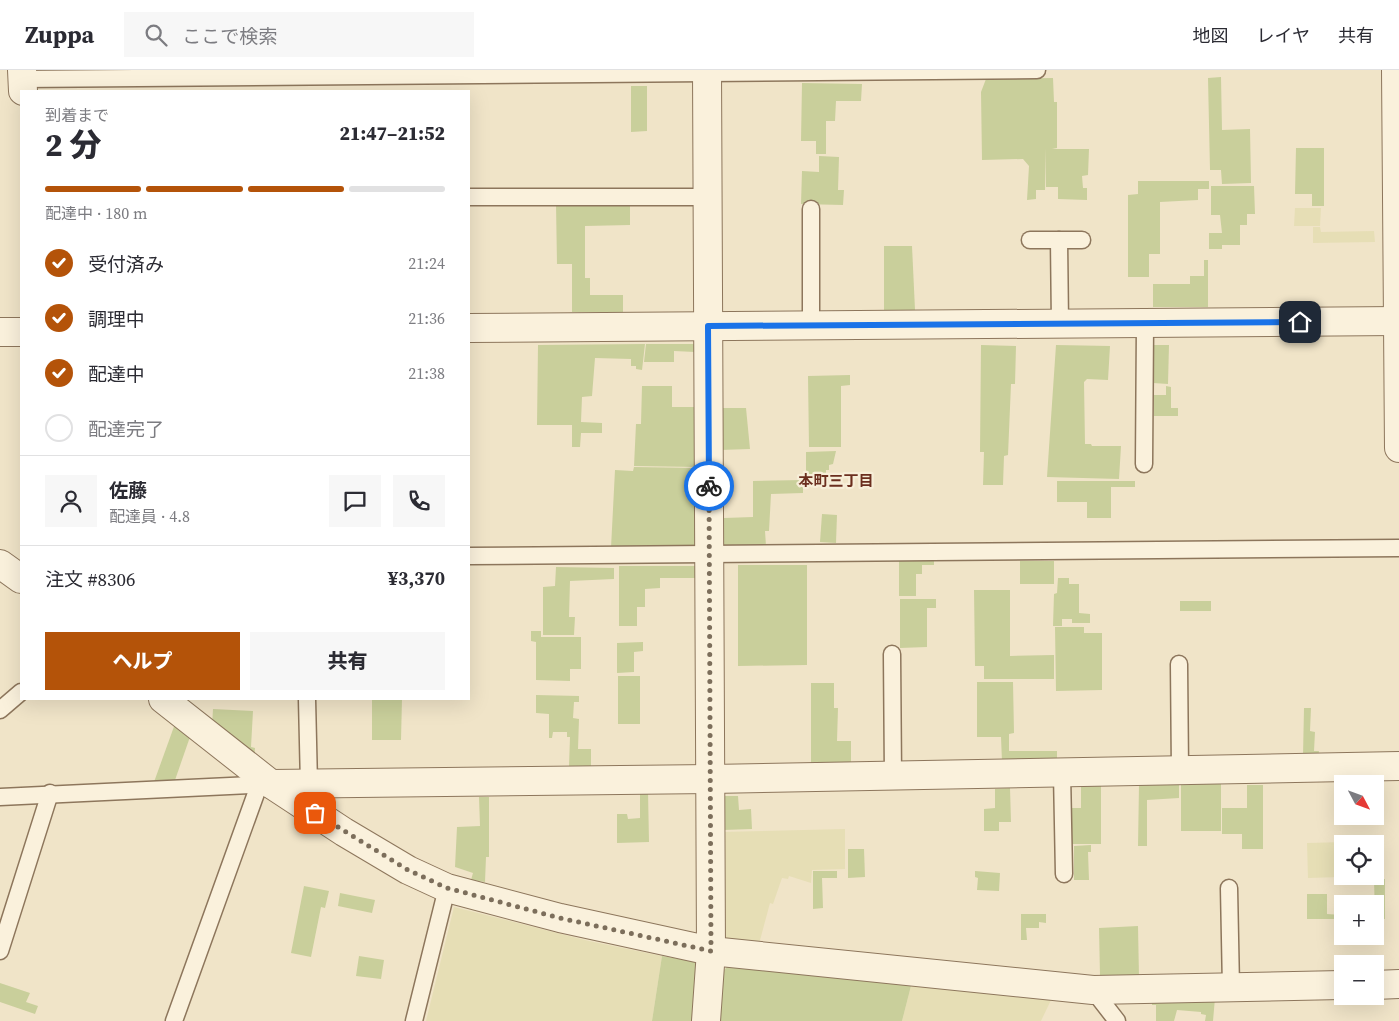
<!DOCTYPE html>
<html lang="ja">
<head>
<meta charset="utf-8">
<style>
  :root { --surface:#fff; --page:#f7f7f7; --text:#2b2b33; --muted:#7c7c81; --line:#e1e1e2; --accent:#b45309 }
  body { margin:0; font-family:"Source Serif 4","Noto Sans JP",serif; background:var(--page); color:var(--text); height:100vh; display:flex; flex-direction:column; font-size:19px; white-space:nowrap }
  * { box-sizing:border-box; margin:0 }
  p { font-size:16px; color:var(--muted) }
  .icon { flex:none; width:28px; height:28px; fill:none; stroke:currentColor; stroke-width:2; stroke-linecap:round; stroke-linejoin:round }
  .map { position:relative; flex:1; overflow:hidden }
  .sheet { position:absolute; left:20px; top:20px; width:450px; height:610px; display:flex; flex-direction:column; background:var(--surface); border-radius:0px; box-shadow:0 5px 20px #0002 }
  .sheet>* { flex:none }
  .needle { width:32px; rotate:131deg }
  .tools { position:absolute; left:1334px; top:705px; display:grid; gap:10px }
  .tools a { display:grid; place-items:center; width:50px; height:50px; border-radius:0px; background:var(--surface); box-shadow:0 5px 20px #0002; font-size:25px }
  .pin { position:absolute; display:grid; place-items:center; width:42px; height:42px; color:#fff; margin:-21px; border-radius:10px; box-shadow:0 2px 8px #0006 }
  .courier { position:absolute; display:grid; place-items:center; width:50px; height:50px; margin:-25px; border:4px solid #1a73e8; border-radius:50%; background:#fff; color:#222; box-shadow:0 1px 6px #0007 }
  .head em { font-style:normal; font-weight:800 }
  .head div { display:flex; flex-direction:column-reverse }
  .head { display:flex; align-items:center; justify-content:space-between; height:85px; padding:0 25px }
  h1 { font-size:32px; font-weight:800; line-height:38px }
  .bar { display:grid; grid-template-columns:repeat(4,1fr); gap:8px 5px; align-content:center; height:60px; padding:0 25px }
  .bar i { height:6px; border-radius:4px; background:var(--line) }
  .bar .on { background:var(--accent) }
  .bar p { grid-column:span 4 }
  .line { display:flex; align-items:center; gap:12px; padding:0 25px; border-top:1px solid var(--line) }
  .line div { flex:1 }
  .round { display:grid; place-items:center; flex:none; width:52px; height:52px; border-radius:0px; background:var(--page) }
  ol { padding:0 25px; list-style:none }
  li { display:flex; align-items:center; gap:15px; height:55px }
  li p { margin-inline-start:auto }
  li .icon { padding:5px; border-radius:50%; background:var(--accent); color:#fff; stroke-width:4 }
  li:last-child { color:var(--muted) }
  li i { width:28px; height:28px; border:2px solid var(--line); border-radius:50% }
  .cta { display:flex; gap:10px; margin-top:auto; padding:10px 25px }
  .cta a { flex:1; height:58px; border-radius:0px; background:var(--accent); color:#fff; font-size:20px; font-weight:800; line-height:58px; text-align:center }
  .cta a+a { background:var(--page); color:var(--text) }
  header { display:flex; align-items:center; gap:30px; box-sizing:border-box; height:70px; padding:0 25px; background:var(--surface); border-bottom:1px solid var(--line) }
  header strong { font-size:24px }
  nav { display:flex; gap:28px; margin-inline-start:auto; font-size:18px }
  .search { width:350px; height:45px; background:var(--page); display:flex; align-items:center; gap:12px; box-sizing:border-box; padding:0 18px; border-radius:0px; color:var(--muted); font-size:19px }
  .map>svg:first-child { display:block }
</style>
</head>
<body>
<header>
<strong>Zuppa</strong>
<div class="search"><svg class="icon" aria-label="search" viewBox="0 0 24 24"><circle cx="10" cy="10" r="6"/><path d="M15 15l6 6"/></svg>ここで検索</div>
<nav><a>地図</a><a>レイヤ</a><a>共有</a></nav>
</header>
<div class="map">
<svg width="1399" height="951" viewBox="0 0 1399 951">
  <rect width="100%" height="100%" fill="#f0e4c8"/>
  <!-- farmland -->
  <g fill="#e6deb5">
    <path d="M1295,138H1321L1320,156H1294Z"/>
    <path d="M1320,157L1321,162L1374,161L1375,172L1313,173V157Z"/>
    <path d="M845,759V799L812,800L811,813L789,806L788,809L782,808L773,834L770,833L759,874L720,871L721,762Z"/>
    <path d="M1383,771V806H1375V774H1342V806H1373L1308,808L1307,773Z"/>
    <path d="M454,837L589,871L662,886L652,951H426Z"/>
    <path d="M912,912L1052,928L1041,951H902Z"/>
  </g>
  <!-- green -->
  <g fill="#c9cf9b">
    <path d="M1221,7L1222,60L1250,59L1251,113L1222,114L1221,100H1210L1208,8Z"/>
    <path d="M1053,8L1054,32H1057V78L1052,79H1089L1088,105L1082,106L1083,118H1087V130L1058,129V117H1046V78L1045,120H1036V129L1027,130L1029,96L1023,89L982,90L981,22L986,9Z"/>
    <path d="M802,13L862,14L861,31H836L835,51H826V84H816V71H801Z"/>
    <path d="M631,16H647V61L631,62Z"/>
    <path d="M1296,78H1324V136H1312V124H1295Z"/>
    <path d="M819,86L839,87L838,120H844L843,135L801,134L802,101L819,102Z"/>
    <path d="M1138,111H1209V119H1198V130L1160,132V184H1149V207H1128V125L1138,124Z"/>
    <path d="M1211,116H1254L1255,144H1247V155H1240V175H1222V179H1209V163H1222L1220,145H1211Z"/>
    <path d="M630,133V155L585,156V208H590V225H623V242H572V194H557L556,134Z"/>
    <path d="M884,176H912L915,240L884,241Z"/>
    <path d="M1204,190H1208V237H1153V214H1190V206H1204Z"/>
    <path d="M645,274L642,300L636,299V296H631V289L595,288L592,326L582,327L581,352L602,353V363H581L580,377H572V355H537L538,275Z"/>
    <path d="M646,274H695V282L674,281V292H644Z"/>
    <path d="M981,275L1016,276L1015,314H1011L1008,385L1004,386L1003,415H983L984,382H980Z"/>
    <path d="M1056,275L1110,276L1108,310L1087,309L1084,312L1085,374H1091L1092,376H1121L1119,409L1047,407Z"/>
    <path d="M1154,275H1169L1168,314L1153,313Z"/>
    <path d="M850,305V315L841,316V377H809L808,306Z"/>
    <path d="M642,316H672V337H696L697,397L634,396L636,354H641Z"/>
    <path d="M1166,316L1171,317V338H1178V346H1154V325H1166Z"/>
    <path d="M719,338H746L750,379L720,380Z"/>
    <path d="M836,381L833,394L829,395V400H826V414H806V382Z"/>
    <path d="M634,397L697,398L699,477L611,478L615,400L633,401Z"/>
    <path d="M803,410V423L771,424L769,461H765L766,476L719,477V413H723L724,448L753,447V411Z"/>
    <path d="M1057,411H1135V417H1111V448H1087V432H1057Z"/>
    <path d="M822,444L837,445L836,473L820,472Z"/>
    <path d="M899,488H934V495H922V504H916V526H899Z"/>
    <rect x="1020" y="491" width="34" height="23"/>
    <path d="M738,495H807V595L738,596Z"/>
    <path d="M619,496H696V508H660V518L645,519V537H637V556H619Z"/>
    <path d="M556,497L614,498V509L570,511L569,547H575L574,565H543V517L555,516Z"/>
    <path d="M1058,508H1069V514H1079V543L1090,544V553H1072V549H1062V556H1053L1054,524L1057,523Z"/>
    <path d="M974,520H1010V586L1054,585V609H984V596H975Z"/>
    <path d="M900,529H936V538H927V577L900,578Z"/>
    <rect x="1180" y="531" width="31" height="10"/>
    <path d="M1055,557H1084V563H1102V620L1056,621Z"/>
    <path d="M531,561H541V567H581V599H570V611L536,610V572L531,571Z"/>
    <path d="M643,572V581L634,582V602L617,603V573Z"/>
    <rect x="618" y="606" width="22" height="48"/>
    <path d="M977,612H1013L1014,663L1009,664V681H1057V692H1002L1001,667H977Z"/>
    <path d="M811,613H834V638H838L837,671H851V695H811Z"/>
    <path d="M536,625L579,626V632H574L573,648L579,649L578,679H591V697H569L570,667H567V662H553L552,668H549V644L536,643Z"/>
    <path d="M372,629H402L401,670H372Z"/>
    <path d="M1304,638H1311L1310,661L1315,662L1314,681H1319L1318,687L1303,686Z"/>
    <path d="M213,639L253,641L251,677L255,678L254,689L212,656Z"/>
    <path d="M176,651L191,664L174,713L154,712Z"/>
    <rect x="1181" y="713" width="40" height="48"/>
    <path d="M1139,715H1179V728L1147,730V776H1138Z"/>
    <path d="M1247,715H1263V779H1242V764H1222V738H1247Z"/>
    <path d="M1081,716H1101V774H1069V738H1081Z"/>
    <path d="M1010,718L1011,752H999V761H984V739L995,738V719Z"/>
    <path d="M648,721L649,772L617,773V744H627L628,749L640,748V722Z"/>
    <path d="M721,726H738L739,740L751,739L752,759L723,760Z"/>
    <path d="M479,727H489V787H486L485,812L471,810L473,803L455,797L457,757L480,756Z"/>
    <path d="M1091,775V782H1088L1089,810H1074V776Z"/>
    <path d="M848,779H864L865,807L848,808Z"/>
    <path d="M813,801H837V808H822L823,838L813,839Z"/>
    <path d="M975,801L1000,803L999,821L977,820L978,808L975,807Z"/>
    <path d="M1374,809H1385V849H1375Z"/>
    <path d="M304,816L329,821L325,838L321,837L311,887L291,883Z"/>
    <path d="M340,823L375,830L372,843L338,836Z"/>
    <path d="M1307,824H1327V844L1342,845V849H1307Z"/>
    <path d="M1021,844H1046V853L1039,852V858H1026L1027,870H1021Z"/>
    <path d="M1138,856L1139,907L1100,906L1099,858Z"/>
    <path d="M359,886L384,890L381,909L356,906Z"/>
    <path d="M662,886L697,892L694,951H652Z"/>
    <path d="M728,896L912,912L902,951H716L720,904Z"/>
    <path d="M0,913L30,923L26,932L38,936L35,944L0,932Z"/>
    <path d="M1152,928H1215L1213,951H1205L1206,945L1201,944V942L1177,940L1174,951H1156V935H1152Z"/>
  </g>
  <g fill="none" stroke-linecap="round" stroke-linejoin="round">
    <!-- service casing -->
    <g stroke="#8d765c" stroke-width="19">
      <g id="service">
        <path d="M22,9L1037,0"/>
        <path d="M469,127H708"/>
        <path d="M811,139V256"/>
        <path d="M1030,170H1082"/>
        <path d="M1059,170L1060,254"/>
        <path d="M1144,394L1145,254"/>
        <path d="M469,486L1399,478"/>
        <path d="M892,584L893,706"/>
        <path d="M1179,594L1180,701"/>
        <path d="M307,629L309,715"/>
        <path d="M0,640L21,622"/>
        <path d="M1062,703L1064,804"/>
        <path d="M0,727L271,714"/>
        <path d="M1229,818L1231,918"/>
        <path d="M0,881L50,723"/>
        <path d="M1093,920L1117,951"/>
        <path d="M174,951L259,715"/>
        <path d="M414,951L447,818"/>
      </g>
    </g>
    <!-- minor casing -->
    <g stroke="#8d765c" stroke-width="30">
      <g id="minor">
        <path d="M22,0L23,21"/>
        <path d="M469,258L1399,251"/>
        <path d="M0,262H21"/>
        <path d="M0,494L21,509"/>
        <path d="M163,629L271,714L344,762L408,800L447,818L560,848L711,881L1093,920L1342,915"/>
        <path d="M271,714L711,709L1399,696"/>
        <path d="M1375,915L1399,914"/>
        <path d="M706,951L711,881L707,0"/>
      </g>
    </g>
    <!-- tertiary casing -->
    <g stroke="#8d765c" stroke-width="30">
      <path id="tertiary" d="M1396,0L1399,378"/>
    </g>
    <!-- service -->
    <use href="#service" stroke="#faf1dc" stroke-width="16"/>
    <!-- minor -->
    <use href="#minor" stroke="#faf1dc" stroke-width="28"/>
    <!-- tertiary -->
    <use href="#tertiary" stroke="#faf1dc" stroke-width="28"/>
  </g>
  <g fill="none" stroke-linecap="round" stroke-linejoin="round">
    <!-- done -->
    <path stroke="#7c6e5b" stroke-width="5" stroke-dasharray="0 9" d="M315,743L408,800L447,818L560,848L711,881L709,416"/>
    <!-- route -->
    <path stroke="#1a73e8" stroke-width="6" d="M709,416L708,256L1300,252"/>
  </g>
  <g text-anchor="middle" stroke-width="4.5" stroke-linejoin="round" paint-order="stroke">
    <!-- neighbourhood labels -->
    <g font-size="15" font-weight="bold" fill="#6b2e1e" stroke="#f7eed8">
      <text x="836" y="416">本町三丁目</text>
    </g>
  </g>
</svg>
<div class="tools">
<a><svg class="needle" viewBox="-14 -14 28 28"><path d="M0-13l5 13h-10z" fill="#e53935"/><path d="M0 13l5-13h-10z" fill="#7c7c81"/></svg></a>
<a><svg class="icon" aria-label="locate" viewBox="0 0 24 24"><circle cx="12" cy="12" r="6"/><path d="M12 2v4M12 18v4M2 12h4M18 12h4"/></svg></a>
<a>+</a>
<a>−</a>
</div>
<div class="pin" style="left:315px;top:743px;background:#ea580c"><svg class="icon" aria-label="bag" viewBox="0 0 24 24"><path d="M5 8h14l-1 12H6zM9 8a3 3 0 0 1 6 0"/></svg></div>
<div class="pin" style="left:1300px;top:252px;background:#1f2937"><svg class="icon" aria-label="home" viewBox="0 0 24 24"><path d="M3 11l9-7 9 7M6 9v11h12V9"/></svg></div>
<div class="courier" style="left:709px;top:416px"><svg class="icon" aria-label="bike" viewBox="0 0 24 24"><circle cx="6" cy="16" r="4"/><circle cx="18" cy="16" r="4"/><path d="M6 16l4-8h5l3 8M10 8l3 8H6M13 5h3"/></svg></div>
<section class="sheet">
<div class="head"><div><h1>2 分</h1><p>到着まで</p></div><em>21:47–21:52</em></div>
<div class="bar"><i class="on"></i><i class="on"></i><i class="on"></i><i></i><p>配達中 · 180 m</p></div>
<ol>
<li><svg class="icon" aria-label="check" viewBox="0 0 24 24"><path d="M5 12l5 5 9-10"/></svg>受付済み<p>21:24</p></li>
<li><svg class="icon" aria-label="check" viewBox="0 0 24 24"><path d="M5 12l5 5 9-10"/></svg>調理中<p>21:36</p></li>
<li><svg class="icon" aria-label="check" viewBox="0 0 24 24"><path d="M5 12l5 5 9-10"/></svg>配達中<p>21:38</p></li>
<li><i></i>配達完了</li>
</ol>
<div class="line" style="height:90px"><a class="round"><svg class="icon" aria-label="person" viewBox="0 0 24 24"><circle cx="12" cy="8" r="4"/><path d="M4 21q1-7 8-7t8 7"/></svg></a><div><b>佐藤</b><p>配達員 · 4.8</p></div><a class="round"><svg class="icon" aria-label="chat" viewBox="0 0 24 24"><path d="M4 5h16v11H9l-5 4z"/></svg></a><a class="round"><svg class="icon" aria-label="phone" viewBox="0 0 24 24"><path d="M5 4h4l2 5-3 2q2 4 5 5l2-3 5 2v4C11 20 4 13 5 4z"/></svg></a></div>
<div class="line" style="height:65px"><div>注文 #8306</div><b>¥3,370</b></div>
<div class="cta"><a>ヘルプ</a><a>共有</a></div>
</section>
</div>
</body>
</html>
